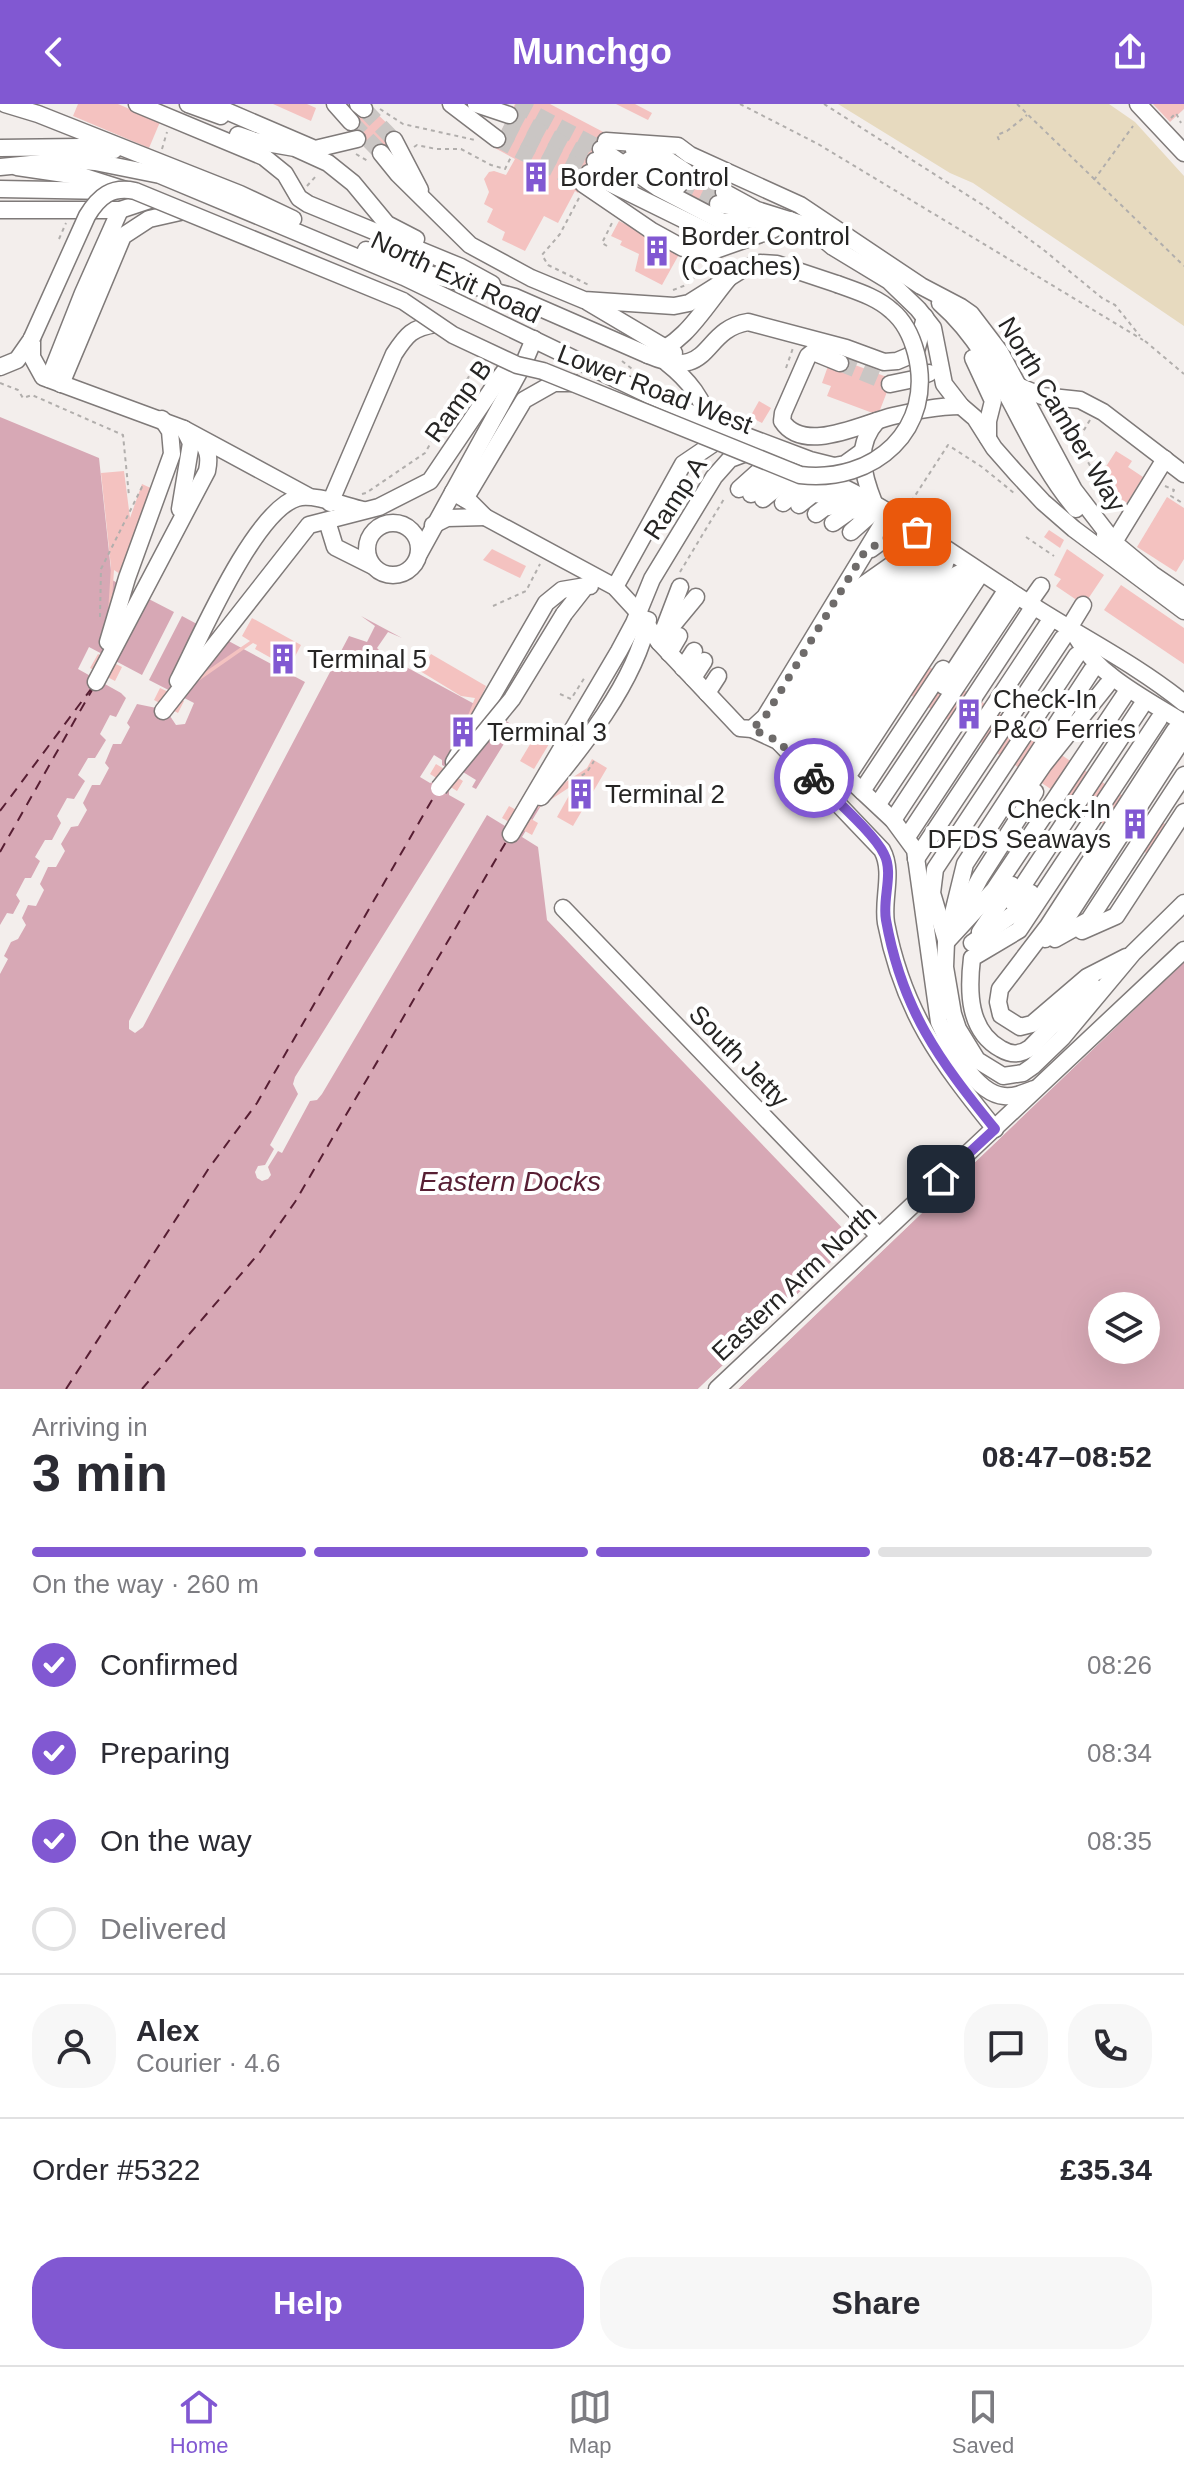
<!DOCTYPE html>
<html lang="en">
<head>
<meta charset="utf-8">
<style>
  :root { --surface:#fff; --page:#f7f7f7; --text:#2b2b33; --muted:#7c7c81; --line:#e1e1e2; --accent:#8158d2 }
  body { margin:0; font-family:Arial,sans-serif; background:var(--page); color:var(--text); height:100vh; display:flex; flex-direction:column; font-size:30px; white-space:nowrap }
  * { box-sizing:border-box; margin:0 }
  p { font-size:26px; color:var(--muted) }
  .icon { flex:none; width:44px; height:44px; fill:none; stroke:currentColor; stroke-width:2; stroke-linecap:round; stroke-linejoin:round }
  .map { position:relative; height:1285px; overflow:hidden }
  .sheet { display:flex; flex-direction:column; background:var(--surface); flex:1 }
  .sheet>* { flex:none }
  .tools { position:absolute; left:1088px; top:1188px; display:grid; gap:16px }
  .tools a { display:grid; place-items:center; width:72px; height:72px; border-radius:50%; background:var(--surface); box-shadow:0 8px 32px #0002; font-size:40px }
  .pin { position:absolute; display:grid; place-items:center; width:68px; height:68px; color:#fff; margin:-34px; border-radius:16px; box-shadow:0 4px 12px #0006 }
  .courier { position:absolute; display:grid; place-items:center; width:80px; height:80px; margin:-40px; border:6px solid #8158d2; border-radius:50%; background:#fff; color:#222; box-shadow:0 2px 10px #0007 }
  .summary em { font-style:normal; font-weight:800 }
  .summary div { display:flex; flex-direction:column-reverse }
  .summary { display:flex; align-items:center; justify-content:space-between; height:136px; padding:0 32px }
  h1 { font-size:52px; font-weight:800; line-height:60px }
  .bar { display:grid; grid-template-columns:repeat(4,1fr); gap:12px 8px; align-content:center; height:96px; padding:0 32px }
  .bar i { height:10px; border-radius:6px; background:var(--line) }
  .bar .selected { background:var(--accent) }
  .bar p { grid-column:span 4 }
  .line { display:flex; align-items:center; gap:20px; padding:0 32px; border-top:2px solid var(--line) }
  .line div { flex:1 }
  .round { display:grid; place-items:center; flex:none; width:84px; height:84px; border-radius:32px; background:var(--page) }
  ol { padding:0 32px; list-style:none }
  li { display:flex; align-items:center; gap:24px; height:88px }
  li p { margin-inline-start:auto }
  li .icon { padding:8px; border-radius:50%; background:var(--accent); color:#fff; stroke-width:4 }
  li:last-child { color:var(--muted) }
  li i { width:44px; height:44px; border:4px solid var(--line); border-radius:50% }
  .primary-button { display:flex; gap:16px; margin-top:auto; padding:16px 32px }
  .primary-button a { flex:1; height:92px; border-radius:32px; background:var(--accent); color:#fff; font-size:32px; font-weight:800; line-height:92px; text-align:center }
  .primary-button a+a { background:var(--page); color:var(--text) }
  header { display:flex; justify-content:space-between; align-items:center; height:104px; padding:0 32px; background:var(--accent); color:#fff; font-size:36px; font-weight:800 }
  .tab-bar { display:flex; justify-content:space-around; align-items:center; height:112px; border-top:2px solid var(--line); background:var(--surface); font-size:22px; color:var(--muted) }
  .tab-bar a { display:grid; justify-items:center; gap:4px }
  .tab-bar .selected { color:var(--accent) }
  .map>svg:first-child { display:block }
</style>
</head>
<body>
<header><svg class="icon" aria-label="back" viewBox="0 0 24 24"><path d="M15 5l-7 7 7 7"/></svg>Munchgo<svg class="icon" aria-label="share" viewBox="0 0 24 24"><path d="M12 15V3M7 8l5-5 5 5M5 13v7h14v-7"/></svg></header>
<div class="map">
<svg width="1184" height="1285" viewBox="0 0 1184 1285">
  <rect width="100%" height="100%" fill="#f3eeec"/>
  <!-- green -->
  <path fill="#e7dabf" d="M838,0H1109L1135,18L1184,72V222L973,79L950,69Z"/>
  <!-- water -->
  <g fill="#d7a8b5" fill-rule="evenodd">
    <path d="M0,313L99,354L112,476L174,508L142,571L89,543L78,565L121,589L126,594L116,613L110,611L100,630L106,636L95,654H88L78,671L85,677L74,695L67,694L57,712L61,719L52,736H45L35,753L40,757L31,774H25L16,791L20,797L13,810L7,809L0,821Z"/>
    <path d="M182,512L305,578L129,917V925L135,929L143,923L349,532L367,538L375,522L361,512L402,534L388,528L377,544L384,551L515,622L476,685L472,683L476,676L463,668L460,671L442,661V656L434,651L420,673L430,679L436,677L449,685V691L465,700L295,973L293,980L298,990L270,1041L274,1045L265,1061L258,1062L255,1068L257,1074L262,1077L268,1075L271,1071L268,1063L278,1047L282,1049L310,997L317,996L322,990L487,711L505,722L559,632L577,642L522,733L538,743L547,816L848,1130L847,1143L698,1285H0V870L8,855L4,852L11,838L18,835L26,821L22,814L28,801L36,802L44,786L40,780L48,763H56L65,747L61,740L71,723L78,722L87,706L83,699L92,681H100L109,664L105,659L113,640H121L130,623L127,619L137,600L171,607L170,612L176,621L185,620L194,599L149,576Z"/>
    <path d="M1184,858V1285H738ZM1102,1202H1146V1246H1102Z"/>
  </g>
  <!-- pier -->
  <g fill="#f3eeec">
    <path d="M1184,854V858L738,1285H734L1005,1022Z"/>
    <path d="M851,1139L850,1146L704,1285H698Z"/>
  </g>
  <g fill="none" stroke-linecap="round" stroke-linejoin="round">
    <!-- ferry -->
    <g stroke="#571e33" stroke-width="2" stroke-dasharray="10 8" stroke-linecap="butt">
      <path d="M0,707L91,585"/>
      <path d="M0,748L92,586"/>
      <path d="M66,1285L209,1064L257,999L436,689"/>
      <path d="M142,1285L260,1148L295,1098L506,738"/>
    </g>
  </g>
  <!-- building -->
  <g fill="#f4c2c0">
    <path d="M78,0H118L160,18L149,44L73,12Z"/>
    <path d="M273,0H307L316,4L311,17Z"/>
    <path d="M515,0H550L609,31L583,80L578,89L575,87L558,119L544,112L525,147L502,136L505,128L487,118L493,105L484,100L489,88L484,75L489,68L494,67L506,71L515,55L493,43Z"/>
    <path d="M616,0H635L652,9L648,16Z"/>
    <path d="M1153,0H1184V5L1170,18Z"/>
    <path d="M368,1L399,31L376,54L345,24Z"/>
    <path d="M689,62L727,81L713,110L675,90Z"/>
    <path d="M619,117L649,132L655,120L687,136L662,181L635,167L639,150L620,141L622,137L611,132Z"/>
    <path d="M842,256L892,275L878,311L827,292L831,282L822,279L828,262Z"/>
    <path d="M759,297L771,304L762,319L750,313Z"/>
    <path d="M1116,347L1132,357L1128,363L1143,373L1127,399L1115,391L1117,387L1098,375Z"/>
    <path d="M124,367L130,414L142,380L155,386L123,472L114,466L108,556L122,563L115,577L90,564L98,550L105,554L111,463L101,369Z"/>
    <path d="M1167,393L1184,404V455L1176,468L1137,443Z"/>
    <path d="M1049,426L1064,436L1060,444L1044,433Z"/>
    <path d="M492,445L526,462L520,474L483,456Z"/>
    <path d="M1067,445L1104,471L1084,501L1056,482L1061,475L1054,471Z"/>
    <path d="M1121,481L1184,524V560L1104,506Z"/>
    <path d="M252,514L301,541L289,564L255,545L257,541L253,539L177,592L184,597L178,609L154,596L160,584L173,590L250,537L242,532Z"/>
    <path d="M431,550L486,582L449,668L463,677L457,687L430,670L436,660L446,666L475,594L461,592L420,567Z"/>
    <path d="M919,556L1180,730L1161,759L900,584Z"/>
    <path d="M538,627L552,635L534,665L520,657Z"/>
    <path d="M592,655L607,664L573,722L557,713L576,679L526,712L538,719L532,731L502,714L509,702L520,708L587,664Z"/>
  </g>
  <g fill="none" stroke-linecap="round" stroke-linejoin="round">
    <!-- minor-tunnel -->
    <g stroke="#cac6c4" stroke-width="16" stroke-dasharray="16 8" stroke-linecap="butt">
      <path d="M516,0L601,45"/>
      <path d="M364,5L394,36"/>
      <path d="M509,11L595,57"/>
      <path d="M351,18L381,49"/>
      <path d="M502,25L589,69"/>
      <path d="M497,35L583,80"/>
      <path d="M686,68L724,88"/>
      <path d="M679,81L718,100"/>
      <path d="M840,259L890,280"/>
    </g>
    <!-- minor casing -->
    <g stroke="#7f7a79" stroke-width="19">
      <g id="minor">
        <path d="M5,0L38,10L240,90L293,115"/>
        <path d="M137,0L264,53L285,70L299,94L308,100L461,163L492,180"/>
        <path d="M188,0L221,12"/>
        <path d="M210,0L315,45L357,35"/>
        <path d="M335,0L351,18"/>
        <path d="M358,0L364,5"/>
        <path d="M451,0L497,35"/>
        <path d="M476,0L509,11"/>
        <path d="M1138,0L1184,49"/>
        <path d="M238,31L255,37L295,44L328,59L353,79L387,120L416,135"/>
        <path d="M394,36L420,86"/>
        <path d="M606,37L678,42L690,51L800,101L921,182L961,203L971,210L1000,248L1074,386L1114,438"/>
        <path d="M0,44L81,43L114,46"/>
        <path d="M601,45L658,84L723,118L771,114"/>
        <path d="M634,46L668,56L686,68"/>
        <path d="M381,49L398,70L470,141L531,174L584,196L674,202L689,199L743,165L760,159L777,160L837,180"/>
        <path d="M629,56L661,69L679,81"/>
        <path d="M595,57L618,74"/>
        <path d="M0,63L71,56L95,58L160,71L404,173L651,292L733,327L810,356L834,362L845,360L863,347"/>
        <path d="M17,63L85,73L129,87"/>
        <path d="M589,69L713,130L739,132"/>
        <path d="M583,80L652,127L683,144L707,149L772,126L790,116"/>
        <path d="M0,85L110,87"/>
        <path d="M724,88L757,106L808,122L833,143L889,177L918,205L933,224L944,280L961,302L975,314L994,344L1016,369L1043,398L1074,425L1184,507"/>
        <path d="M718,100L748,105"/>
        <path d="M0,106H120L150,96"/>
        <path d="M366,146L417,167L515,193L648,251C683,243 706,201 728,175"/>
        <path d="M588,198L674,249"/>
        <path d="M940,199C1003,254 1022,342 1076,405"/>
        <path d="M32,234V253L43,273L184,325L308,392"/>
        <path d="M648,251C713,279 700,226 748,218L846,244L884,258L897,257L909,252L917,244L925,213"/>
        <path d="M973,254L993,297L988,317V334"/>
        <path d="M667,259C686,274 707,297 708,322"/>
        <path d="M840,259L813,248L808,252L783,309L782,317C804,351 863,319 893,312C915,307 937,302 961,302"/>
        <path d="M0,263L17,256L31,236"/>
        <path d="M49,275L83,189L120,106"/>
        <path d="M61,280L123,132L149,115L180,108"/>
        <path d="M890,280L914,275L929,269"/>
        <path d="M1018,282L1042,292L1080,296L1103,308L1184,370"/>
        <path d="M815,370C892,403 960,456 1030,500C1081,533 1136,560 1184,599"/>
        <path d="M739,385L758,368L786,363"/>
        <path d="M453,388L470,398L485,413L615,483L638,508L659,538L740,624L752,625L778,637L882,746C894,768 882,795 886,819C903,907 940,957 995,1025"/>
        <path d="M751,390L763,379L776,374"/>
        <path d="M465,395L524,296L554,279H574"/>
        <path d="M763,395C779,381 789,374 811,375"/>
        <path d="M330,399L394,250C407,230 412,224 436,220"/>
        <path d="M783,399L801,384L819,379"/>
        <path d="M874,399C863,371 854,342 877,317"/>
        <path d="M799,401L813,390L853,393"/>
        <path d="M180,405L191,339L184,325"/>
        <path d="M816,410L824,404L853,398"/>
        <path d="M327,417L335,443L371,461"/>
        <circle cx="393" cy="445" r="26"/>
        <path d="M833,419L850,407L862,406"/>
        <path d="M433,421L447,414L485,413"/>
        <path d="M851,428L878,404"/>
        <path d="M1105,431L1152,470L1184,492"/>
        <path d="M1114,438L1165,355"/>
        <path d="M871,445L886,434L917,428"/>
        <path d="M419,450L523,261L534,235"/>
        <path d="M981,469L847,673L893,716L915,746L939,918C949,941 976,990 1004,992C1015,993 1024,989 1034,985"/>
        <path d="M615,483L683,360L717,337"/>
        <path d="M1029,499L1041,482"/>
        <path d="M564,510L586,482H590"/>
        <path d="M1069,524L1083,501"/>
        <path d="M667,528L696,493"/>
        <path d="M1077,534C1098,572 1148,596 1184,619"/>
        <path d="M108,538L127,474L172,350L170,327L162,315"/>
        <path d="M659,538L680,483"/>
        <path d="M669,549L679,532"/>
        <path d="M683,564L694,547"/>
        <path d="M1092,566L965,760L946,838L945,863L953,910L958,925L977,956L1003,972L1023,969L1033,962L1062,934L1133,849L1184,799"/>
        <path d="M693,574L704,557"/>
        <path d="M178,577C199,536 254,407 297,394C313,389 345,402 363,406"/>
        <path d="M96,578L207,367C210,353 208,345 199,334"/>
        <path d="M944,582L1007,485"/>
        <path d="M707,589L718,572"/>
        <path d="M163,607L309,421L379,403L430,377L501,272L507,264L517,261"/>
        <path d="M752,625L765,613L889,409"/>
        <path d="M768,632L863,481L900,455L953,451"/>
        <path d="M780,639L886,469"/>
        <path d="M789,648L903,469L922,454"/>
        <path d="M454,658L546,499L562,486L586,482"/>
        <path d="M798,658L913,475L935,458L948,454"/>
        <path d="M807,667L924,483L945,460"/>
        <path d="M816,676L936,490L950,474L972,463"/>
        <path d="M825,686L966,470"/>
        <path d="M862,687L943,565"/>
        <path d="M541,693C581,645 635,579 648,516"/>
        <path d="M1020,695L1044,660L1107,581"/>
        <path d="M878,700L1017,492"/>
        <path d="M893,716L1034,502"/>
        <path d="M511,730L619,547L634,519L652,475L714,373L730,355L746,349"/>
        <path d="M907,733L1050,517"/>
        <path d="M916,755L1063,534"/>
        <path d="M1012,798L1141,603"/>
        <path d="M563,804L879,1132"/>
        <path d="M958,815L980,774L1035,688"/>
        <path d="M1082,827L1116,812L1184,708"/>
        <path d="M980,828L1012,781"/>
        <path d="M1045,835L1063,820L1184,633"/>
        <path d="M1055,835L1089,816L1184,671"/>
        <path d="M946,836L932,789L935,765L1077,551"/>
        <path d="M947,837L994,786L1124,592"/>
        <path d="M972,839L1019,806L1031,789"/>
        <path d="M1126,853L1087,873L1032,920L1020,923L1001,911L998,898L1000,885L1048,822L1175,626"/>
        <path d="M1092,881L1030,944C1020,951 1011,951 1001,945C968,927 968,887 972,854L1019,826L1159,615"/>
        <path d="M717,1285L1184,846"/>
      </g>
    </g>
    <!-- path -->
    <g stroke="#b1aeac" stroke-width="2" stroke-dasharray="4 4" stroke-linecap="butt">
      <path d="M740,0L818,40L1143,236"/>
      <path d="M824,0L986,103L1045,147L1102,194L1115,201L1140,232"/>
      <path d="M1017,0L1184,162"/>
      <path d="M380,5L403,20L475,36"/>
      <path d="M1171,14L1176,9L1181,19"/>
      <path d="M999,36L997,31L1007,27L1027,11"/>
      <path d="M414,43L417,41L436,45H461L491,61L505,65L511,53"/>
      <path d="M162,45L167,28"/>
      <path d="M356,50L368,57"/>
      <path d="M1094,76L1133,22"/>
      <path d="M307,82L316,72"/>
      <path d="M579,94L560,130L542,151L548,161L589,181"/>
      <path d="M59,135L66,119"/>
      <path d="M607,142L602,139L613,117"/>
      <path d="M673,186L686,181L701,167"/>
      <path d="M1145,237L1184,270"/>
      <path d="M622,257L636,268"/>
      <path d="M786,264L793,244"/>
      <path d="M0,279L18,286L23,294L32,291L123,331L129,392"/>
      <path d="M1090,316C1069,350 1080,338 1093,368C1097,376 1098,386 1100,395"/>
      <path d="M1165,382L1174,386L1171,392L1184,400"/>
      <path d="M362,390L366,389L425,349L476,260"/>
      <path d="M907,404L948,341L982,363L1014,389"/>
      <path d="M1026,433L1054,452"/>
      <path d="M680,468L724,395"/>
      <path d="M493,502L526,487L540,460"/>
      <path d="M100,513L101,465L142,383L144,384"/>
      <path d="M560,590L571,595L585,573"/>
      <path d="M575,676L587,668L594,657"/>
    </g>
    <!-- minor -->
    <use href="#minor" stroke="#fff" stroke-width="16"/>
    <!-- minor-bridge casing -->
    <g stroke="#7f7a79" stroke-width="19" stroke-linecap="butt">
      <g id="minor-bridge">
        <path d="M32,234L87,112C99,92 112,82 135,87L403,197L453,231L517,261L543,267L800,371C874,380 936,325 916,249C912,234 904,217 892,207C877,193 856,187 837,180"/>
        <path d="M439,684L512,595L564,510"/>
      </g>
    </g>
    <!-- minor-bridge -->
    <use href="#minor-bridge" stroke="#fff" stroke-width="16"/>
  </g>
  <g fill="none" stroke-linecap="round" stroke-linejoin="round">
    <!-- done -->
    <path stroke="#6e6b6a" stroke-width="8" stroke-dasharray="0 14.4" d="M814,674L778,637L752,625L765,613L864,449L886,434L917,428"/>
    <!-- route -->
    <path stroke="#8158d2" stroke-width="10" d="M814,674C832,693 874,729 884,750C894,769 882,795 886,816C902,906 939,956 995,1025L941,1075"/>
  </g>
  <!-- icons -->
  <defs>
    <g id="building-bare" transform="scale(2.4)"><path d="M-4-6H4V6H1V3H-1V6H-4ZM-2.5-4.3h1.7v1.8h-1.7ZM.8-4.3h1.7v1.8H.8ZM-2.5-1h1.7V.8h-1.7ZM.8-1h1.7V.8H.8Z" fill="#8158d2" stroke="#fff" stroke-width="2.5" paint-order="stroke"/></g>
  </defs>
  <g fill-rule="evenodd">
    <use href="#building-bare" x="536" y="73"/>
    <use href="#building-bare" x="657" y="147"/>
    <use href="#building-bare" x="283" y="555"/>
    <use href="#building-bare" x="969" y="610"/>
    <use href="#building-bare" x="463" y="628"/>
    <use href="#building-bare" x="581" y="690"/>
    <use href="#building-bare" x="1135" y="720"/>
  </g>
  <g text-anchor="middle" stroke-width="8" stroke-linejoin="round" paint-order="stroke">
    <!-- poi labels -->
    <g font-size="26" fill="#262524" stroke="#fff" text-anchor="start">
      <text x="560" y="82">Border Control</text>
      <text x="681" y="141">Border Control<tspan x="681" dy="30">(Coaches)</tspan></text>
      <text x="307" y="564">Terminal 5</text>
      <text x="993" y="604">Check-In<tspan x="993" dy="30">P&amp;O Ferries</tspan></text>
      <text x="487" y="637">Terminal 3</text>
      <text x="605" y="699">Terminal 2</text>
      <text x="1111" y="714" text-anchor="end">Check-In<tspan x="1111" dy="30">DFDS Seaways</tspan></text>
    </g>
    <!-- street labels -->
    <g font-size="26" fill="#262524" stroke="#fff">
      <text transform="translate(456 173) rotate(25)" y="9">North Exit Road</text>
      <text transform="translate(655 285) rotate(21)" y="9">Lower Road West</text>
      <text transform="translate(458 297) rotate(-54)" y="9">Ramp B</text>
      <text transform="translate(1062 310) rotate(59)" y="9">North Camber Way</text>
      <text transform="translate(675 394) rotate(-57)" y="9">Ramp A</text>
      <text transform="translate(739 952) rotate(46)" y="9">South Jetty</text>
      <text transform="translate(794 1179) rotate(-43)" y="9">Eastern Arm North</text>
    </g>
    <!-- water labels -->
    <g font-size="28" font-style="italic" fill="#571e33" stroke="#fff">
      <text x="510" y="1087">Eastern Docks</text>
    </g>
  </g>
</svg>
<div class="tools">
<a><svg class="icon" aria-label="layers" viewBox="0 0 24 24"><path d="M12 4l9 5-9 5-9-5zM3 14l9 5 9-5"/></svg></a>
</div>
<div class="pin" style="left:917px;top:428px;background:#ea580c"><svg class="icon" aria-label="bag" viewBox="0 0 24 24"><path d="M5 8h14l-1 12H6zM9 8a3 3 0 0 1 6 0"/></svg></div>
<div class="pin" style="left:941px;top:1075px;background:#1f2937"><svg class="icon" aria-label="home" viewBox="0 0 24 24"><path d="M3 11l9-7 9 7M6 9v11h12V9"/></svg></div>
<div class="courier" style="left:814px;top:674px"><svg class="icon" aria-label="bike" viewBox="0 0 24 24"><circle cx="6" cy="16" r="4"/><circle cx="18" cy="16" r="4"/><path d="M6 16l4-8h5l3 8M10 8l3 8H6M13 5h3"/></svg></div>
</div>
<section class="sheet">
<div class="summary"><div><h1>3 min</h1><p>Arriving in</p></div><em>08:47–08:52</em></div>
<div class="bar"><i class="selected"></i><i class="selected"></i><i class="selected"></i><i></i><p>On the way · 260 m</p></div>
<ol>
<li><svg class="icon" aria-label="check" viewBox="0 0 24 24"><path d="M5 12l5 5 9-10"/></svg>Confirmed<p>08:26</p></li>
<li><svg class="icon" aria-label="check" viewBox="0 0 24 24"><path d="M5 12l5 5 9-10"/></svg>Preparing<p>08:34</p></li>
<li><svg class="icon" aria-label="check" viewBox="0 0 24 24"><path d="M5 12l5 5 9-10"/></svg>On the way<p>08:35</p></li>
<li><i></i>Delivered</li>
</ol>
<div class="line" style="height:144px"><a class="round"><svg class="icon" aria-label="person" viewBox="0 0 24 24"><circle cx="12" cy="8" r="4"/><path d="M4 21q1-7 8-7t8 7"/></svg></a><div><b>Alex</b><p>Courier · 4.6</p></div><a class="round"><svg class="icon" aria-label="chat" viewBox="0 0 24 24"><path d="M4 5h16v11H9l-5 4z"/></svg></a><a class="round"><svg class="icon" aria-label="phone" viewBox="0 0 24 24"><path d="M5 4h4l2 5-3 2q2 4 5 5l2-3 5 2v4C11 20 4 13 5 4z"/></svg></a></div>
<div class="line" style="height:104px"><div>Order #5322</div><b>£35.34</b></div>
<div class="primary-button"><a>Help</a><a>Share</a></div>
</section>
<nav class="tab-bar">
<a class="selected"><svg class="icon" aria-label="home" viewBox="0 0 24 24"><path d="M3 11l9-7 9 7M6 9v11h12V9"/></svg>Home</a>
<a><svg class="icon" aria-label="map" viewBox="0 0 24 24"><path d="M3 6l6-2 6 2 6-2v14l-6 2-6-2-6 2zM9 4v14M15 6v14"/></svg>Map</a>
<a><svg class="icon" aria-label="saved" viewBox="0 0 24 24"><path d="M7 4h10v16l-5-4-5 4z"/></svg>Saved</a>
</nav>
</body>
</html>
